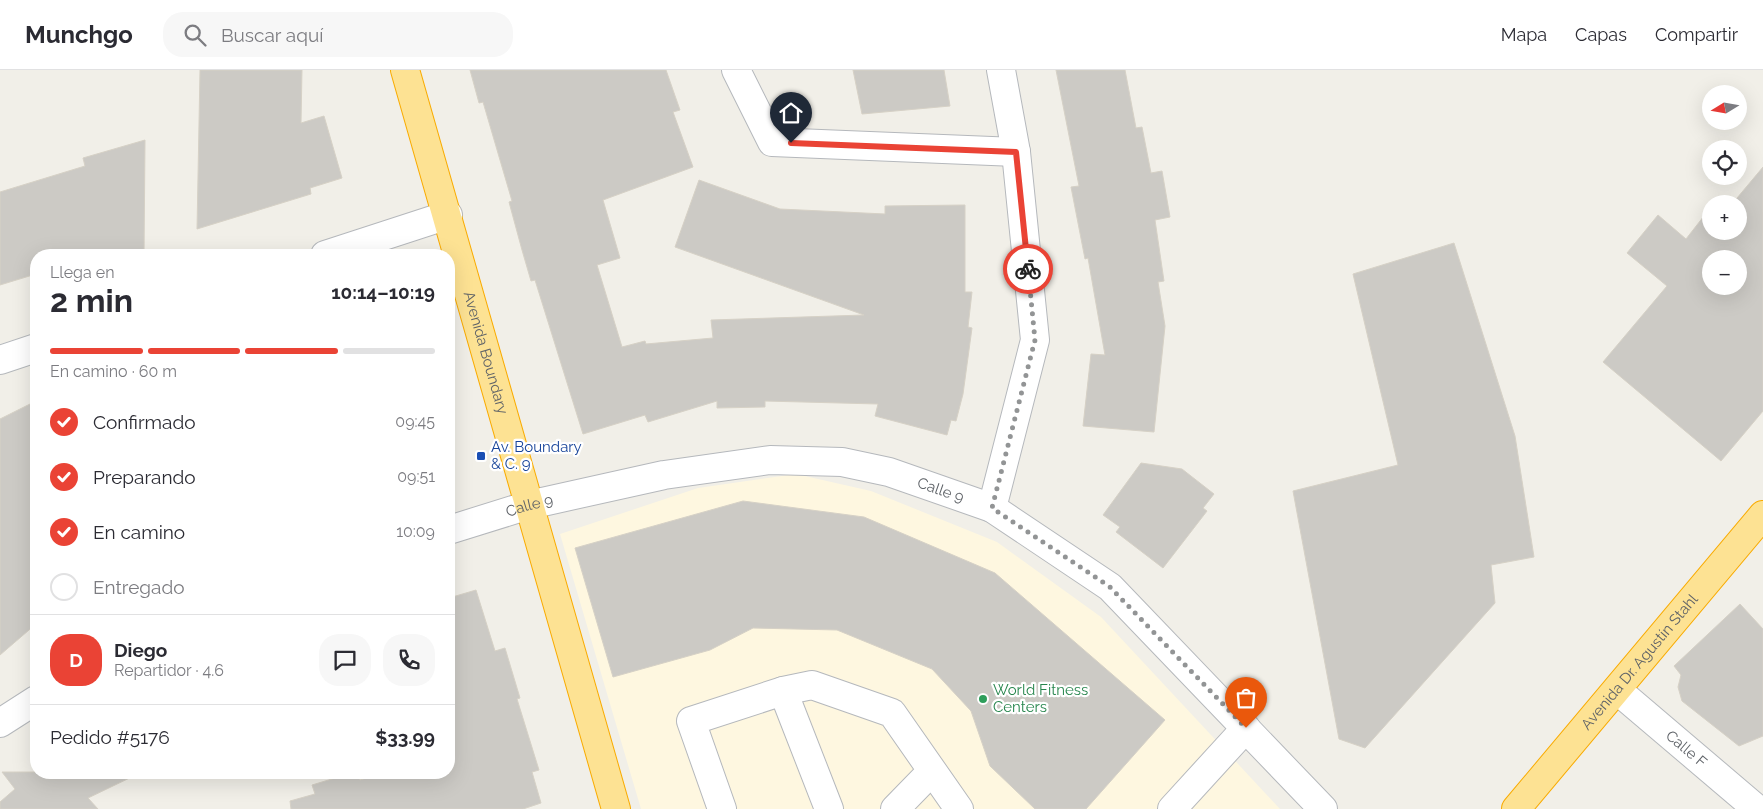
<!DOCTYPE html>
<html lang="es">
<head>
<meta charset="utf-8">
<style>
  :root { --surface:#fff; --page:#f7f7f7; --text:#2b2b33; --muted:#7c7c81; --line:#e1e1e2; --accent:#ea4335 }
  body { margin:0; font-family:Raleway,sans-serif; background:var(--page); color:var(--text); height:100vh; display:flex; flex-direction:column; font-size:19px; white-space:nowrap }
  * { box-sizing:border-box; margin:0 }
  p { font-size:16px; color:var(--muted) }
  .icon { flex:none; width:28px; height:28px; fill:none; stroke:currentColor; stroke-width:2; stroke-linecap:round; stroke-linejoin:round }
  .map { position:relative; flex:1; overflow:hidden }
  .details { position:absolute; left:30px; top:179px; width:425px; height:530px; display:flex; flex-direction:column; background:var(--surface); border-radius:20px; box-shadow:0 5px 20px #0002 }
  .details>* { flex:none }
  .needle { width:32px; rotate:259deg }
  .controls { position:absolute; left:1702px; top:15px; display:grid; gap:10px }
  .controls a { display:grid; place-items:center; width:45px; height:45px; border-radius:50%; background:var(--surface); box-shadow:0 5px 20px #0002; font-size:25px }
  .pin { position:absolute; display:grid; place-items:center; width:42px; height:42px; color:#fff; margin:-51px -21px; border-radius:50% 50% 50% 0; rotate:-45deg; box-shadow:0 0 5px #0007 }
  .pin .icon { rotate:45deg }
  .courier { position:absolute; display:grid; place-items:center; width:50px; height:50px; margin:-25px; border:4px solid #ea4335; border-radius:50%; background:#fff; color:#222; box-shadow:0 1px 6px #0007 }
  .overview em { font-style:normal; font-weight:700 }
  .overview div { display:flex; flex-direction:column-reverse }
  .overview { display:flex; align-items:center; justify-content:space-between; height:85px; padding:0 20px }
  h1 { font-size:32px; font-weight:700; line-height:38px }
  .bar { display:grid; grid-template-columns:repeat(4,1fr); gap:8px 5px; align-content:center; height:60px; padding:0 20px }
  .bar i { height:6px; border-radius:4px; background:var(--line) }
  .bar .on { background:var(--accent) }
  .bar p { grid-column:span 4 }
  .line { display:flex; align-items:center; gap:12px; padding:0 20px; border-top:1px solid var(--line) }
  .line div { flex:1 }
  .round { display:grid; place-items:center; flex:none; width:52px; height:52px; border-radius:20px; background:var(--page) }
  ol { padding:0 20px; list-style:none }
  li { display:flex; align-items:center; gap:15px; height:55px }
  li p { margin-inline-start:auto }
  li .icon { padding:5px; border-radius:50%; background:var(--accent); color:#fff; stroke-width:4 }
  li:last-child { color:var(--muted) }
  li i { width:28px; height:28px; border:2px solid var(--line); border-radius:50% }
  header { display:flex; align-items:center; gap:30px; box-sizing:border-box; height:70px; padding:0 25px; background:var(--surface); border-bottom:1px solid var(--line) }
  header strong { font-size:24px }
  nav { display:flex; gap:28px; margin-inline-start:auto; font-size:18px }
  .search { width:350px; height:45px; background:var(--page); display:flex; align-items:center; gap:12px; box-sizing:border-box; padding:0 18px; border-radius:20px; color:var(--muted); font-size:19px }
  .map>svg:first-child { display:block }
</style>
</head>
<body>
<header>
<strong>Munchgo</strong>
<div class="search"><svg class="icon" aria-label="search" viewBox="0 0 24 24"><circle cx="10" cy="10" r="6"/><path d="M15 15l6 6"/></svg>Buscar aquí</div>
<nav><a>Mapa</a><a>Capas</a><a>Compartir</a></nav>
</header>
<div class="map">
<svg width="1763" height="739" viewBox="0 0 1763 739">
  <rect width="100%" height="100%" fill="#f1efe8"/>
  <!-- commercial -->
  <path fill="#fef7e0" d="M796,404L871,421L997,472L1101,547L1280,739H641L560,464L698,418Z"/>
  <!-- building -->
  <g fill="#cccac5" stroke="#d6d1c6" fill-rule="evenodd">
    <path d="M200,0H302L301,53L324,46L342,108L310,118L311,124L197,159Z"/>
    <path d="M470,0H666L680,40L673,42L693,97L603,130L620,188L597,195L622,277L645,271L646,274L713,268L711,250L864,245L675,177L699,110L780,139L885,144V136L965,135V222H972L968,257L972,258L963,324L956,351L951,350L947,365L875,346L878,334L765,331V337L717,338V331L648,352L645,345L583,364L535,210L531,211L522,180L509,132L512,131L483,32L479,33Z"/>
    <path d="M853,0H944L950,36L862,44Z"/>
    <path d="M1056,0H1125L1136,58L1142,57L1151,103L1162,101L1170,147L1155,150L1164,211L1158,212L1165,256L1154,362L1083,356L1091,284L1105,285L1088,188L1085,189L1071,117L1079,116Z"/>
    <path d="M145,70L144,185H36V204L0,215V122L85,96L83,88Z"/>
    <path d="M1763,97V341L1721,391L1603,292L1667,216L1627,183L1658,145L1686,169L1711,137V161H1739V134H1732ZM1711,189H1739V216H1711Z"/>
    <path d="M1454,173L1515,366L1534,487L1491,495L1495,533L1365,678L1339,669L1293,421L1398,395L1353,204Z"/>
    <path d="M36,331V554L0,585V349Z"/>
    <path d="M1141,393L1182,399L1214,424L1203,438L1207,441L1163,498L1116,462L1120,457L1103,445Z"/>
    <path d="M743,431L864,447L995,503L1165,650L1086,739H1035L990,696L971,641L932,599L837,560L753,558L710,580L613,607L575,478Z"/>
    <path d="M476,520L495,581L505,578L520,628L517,629L539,700L532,702L541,733L523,739H291L290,731L315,724L312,715L355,702H358L360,710L386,702H449V528Z"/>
    <path d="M1740,534L1763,559V666L1739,676L1682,631L1678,617L1681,605L1674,596Z"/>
    <path d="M2,702H142L88,728L98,739H0V732L15,719Z"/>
  </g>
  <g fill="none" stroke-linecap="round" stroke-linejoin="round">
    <!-- minor casing -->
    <g stroke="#b5b8bc" stroke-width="30">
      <g id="minor">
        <path d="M736,0L772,72L1016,82"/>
        <path d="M325,185L448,145"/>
        <path d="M0,290L36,278"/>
        <path d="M992,438L1035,270L1016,82L1001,0"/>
        <path id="s1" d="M449,460L529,435L664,405L770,390L842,392L889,402L992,438L1110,517L1323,739"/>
        <path id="s2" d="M1617,620L1757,739"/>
        <path d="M783,621L829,739"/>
        <path d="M0,653L36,630"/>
        <path d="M722,739L691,651L783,621L812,615L892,643L959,739"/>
        <path d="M895,739L931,702"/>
        <path d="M1172,739L1246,658"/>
      </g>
    </g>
    <!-- highway casing -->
    <g stroke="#f9ab00" stroke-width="30">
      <g id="highway">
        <path id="s3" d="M405,0L616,739"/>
        <path id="s4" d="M1516,739L1763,445"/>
      </g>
    </g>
    <!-- minor -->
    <use href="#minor" stroke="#fff" stroke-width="28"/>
    <!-- highway -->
    <use href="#highway" stroke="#fde293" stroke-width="28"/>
  </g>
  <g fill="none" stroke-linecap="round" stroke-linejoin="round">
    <!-- done -->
    <path stroke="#929495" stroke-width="5" stroke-dasharray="0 9" d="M1028,199L1035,270L992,438L1110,517L1246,658"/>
    <!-- route -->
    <path stroke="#ea4335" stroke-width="6" d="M791,73L1016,82L1028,199"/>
  </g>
  <!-- markers -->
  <rect fill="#1a4fb4" stroke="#fff" stroke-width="2" x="476" y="381" width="10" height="10" rx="2.5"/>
  <circle fill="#2e9e5b" stroke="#fff" stroke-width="2" cx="983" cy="629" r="5"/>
  <g text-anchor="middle" stroke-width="4.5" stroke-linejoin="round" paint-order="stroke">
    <!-- street labels -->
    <g font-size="15" fill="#5f6368" stroke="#fff">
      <text dy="5" stroke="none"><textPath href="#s3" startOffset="294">Avenida Boundary</textPath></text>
      <text dy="5" stroke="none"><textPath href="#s1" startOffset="504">Calle 9</textPath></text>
      <text dy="5" stroke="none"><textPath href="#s1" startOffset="84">Calle 9</textPath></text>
      <text dy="5" stroke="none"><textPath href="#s4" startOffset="192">Avenida Dr. Agustín Stahl</textPath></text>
      <text dy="5" stroke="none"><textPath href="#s2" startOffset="91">Calle F</textPath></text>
    </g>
    <!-- transit labels -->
    <g font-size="15" fill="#164399" stroke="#fff" text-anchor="start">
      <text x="491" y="382">Av. Boundary<tspan x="491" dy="17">&amp; C. 9</tspan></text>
    </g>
    <!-- leisure labels -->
    <g font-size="15" fill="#27864d" stroke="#fff" text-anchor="start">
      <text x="993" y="625">World Fitness<tspan x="993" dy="17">Centers</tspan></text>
    </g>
  </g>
</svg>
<div class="controls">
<a><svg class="needle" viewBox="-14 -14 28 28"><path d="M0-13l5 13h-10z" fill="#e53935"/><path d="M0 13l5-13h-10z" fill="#7c7c81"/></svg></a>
<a><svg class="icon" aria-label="locate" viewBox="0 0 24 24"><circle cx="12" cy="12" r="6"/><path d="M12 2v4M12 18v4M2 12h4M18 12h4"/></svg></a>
<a>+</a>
<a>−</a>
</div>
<div class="pin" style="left:1246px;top:658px;background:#ea580c"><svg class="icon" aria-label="bag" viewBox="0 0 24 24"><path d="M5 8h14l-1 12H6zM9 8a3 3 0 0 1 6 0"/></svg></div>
<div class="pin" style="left:791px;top:73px;background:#1f2937"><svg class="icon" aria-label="home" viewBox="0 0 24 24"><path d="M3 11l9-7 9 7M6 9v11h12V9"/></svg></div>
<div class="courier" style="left:1028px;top:199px"><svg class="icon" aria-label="bike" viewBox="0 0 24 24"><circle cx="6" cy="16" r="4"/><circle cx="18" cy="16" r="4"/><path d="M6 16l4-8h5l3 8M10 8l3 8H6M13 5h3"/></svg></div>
<section class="details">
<div class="overview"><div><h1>2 min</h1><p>Llega en</p></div><em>10:14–10:19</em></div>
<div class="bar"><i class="on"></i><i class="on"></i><i class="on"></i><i></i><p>En camino · 60 m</p></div>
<ol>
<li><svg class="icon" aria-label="check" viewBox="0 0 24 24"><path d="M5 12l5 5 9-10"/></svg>Confirmado<p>09:45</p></li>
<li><svg class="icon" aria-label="check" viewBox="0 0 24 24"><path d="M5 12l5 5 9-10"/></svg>Preparando<p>09:51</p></li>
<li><svg class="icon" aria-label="check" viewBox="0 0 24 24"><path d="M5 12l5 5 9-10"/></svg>En camino<p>10:09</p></li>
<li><i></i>Entregado</li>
</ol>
<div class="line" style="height:90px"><b class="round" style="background:var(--accent);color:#fff">D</b><div><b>Diego</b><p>Repartidor · 4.6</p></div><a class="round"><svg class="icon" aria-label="chat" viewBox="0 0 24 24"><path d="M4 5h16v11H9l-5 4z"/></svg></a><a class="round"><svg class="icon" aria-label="phone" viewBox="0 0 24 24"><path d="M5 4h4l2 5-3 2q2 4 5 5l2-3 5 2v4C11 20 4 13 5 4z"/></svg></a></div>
<div class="line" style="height:65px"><div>Pedido #5176</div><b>$33.99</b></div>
</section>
</div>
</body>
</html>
